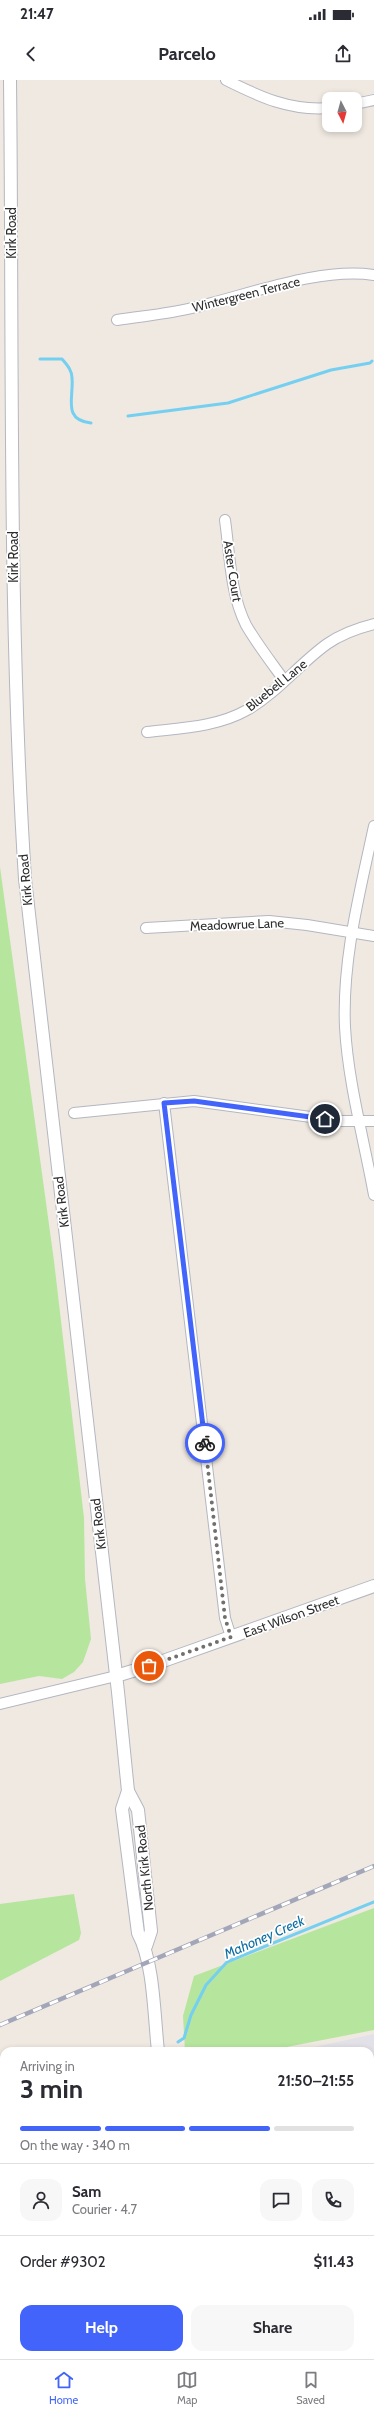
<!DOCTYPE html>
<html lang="en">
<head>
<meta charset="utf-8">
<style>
  :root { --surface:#fff; --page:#f7f7f7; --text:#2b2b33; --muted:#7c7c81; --line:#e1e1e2; --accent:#4264fb }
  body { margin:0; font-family:Cabin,sans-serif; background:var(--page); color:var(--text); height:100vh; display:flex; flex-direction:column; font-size:15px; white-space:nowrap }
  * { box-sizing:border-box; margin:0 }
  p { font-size:13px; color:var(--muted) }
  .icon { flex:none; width:22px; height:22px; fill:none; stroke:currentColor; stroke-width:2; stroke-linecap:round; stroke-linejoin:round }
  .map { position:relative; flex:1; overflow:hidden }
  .drawer { position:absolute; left:0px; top:1967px; width:374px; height:312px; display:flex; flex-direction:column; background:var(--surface); border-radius:12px 12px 0 0; box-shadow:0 2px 6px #0003 }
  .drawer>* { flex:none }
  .needle { width:26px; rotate:174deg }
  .fabs { position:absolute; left:322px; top:12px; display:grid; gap:8px }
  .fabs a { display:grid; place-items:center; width:40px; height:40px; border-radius:8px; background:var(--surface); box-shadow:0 2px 6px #0003; font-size:20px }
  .pin { position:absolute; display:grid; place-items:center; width:34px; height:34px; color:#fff; margin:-17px; border:2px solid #fff; border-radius:50%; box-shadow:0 1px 4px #0007 }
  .courier { position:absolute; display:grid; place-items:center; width:40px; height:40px; margin:-20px; border:3px solid #4264fb; border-radius:50%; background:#fff; color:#222; box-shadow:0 1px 5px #0007 }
  .overview em { font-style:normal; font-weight:700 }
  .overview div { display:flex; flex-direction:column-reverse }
  .overview { display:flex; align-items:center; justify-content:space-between; height:68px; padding:0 20px }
  h1 { font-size:26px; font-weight:700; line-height:30px }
  .bar { display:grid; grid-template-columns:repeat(4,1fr); gap:6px 4px; align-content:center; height:48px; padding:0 20px }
  .bar i { height:5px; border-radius:3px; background:var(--line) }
  .bar .active { background:var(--accent) }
  .bar p { grid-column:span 4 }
  .line { display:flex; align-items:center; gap:10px; padding:0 20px; border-top:1px solid var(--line) }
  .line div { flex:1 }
  .round { display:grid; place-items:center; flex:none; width:42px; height:42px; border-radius:12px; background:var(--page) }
  .button { display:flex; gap:8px; margin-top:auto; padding:8px 20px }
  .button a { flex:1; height:46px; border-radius:12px; background:var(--accent); color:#fff; font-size:16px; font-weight:700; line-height:46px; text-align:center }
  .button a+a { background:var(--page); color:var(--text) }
  .status { display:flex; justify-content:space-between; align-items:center; height:28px; padding:0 20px; background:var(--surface); direction:ltr }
  .status svg { height:11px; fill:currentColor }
  header { display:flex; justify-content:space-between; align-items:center; height:52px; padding:0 20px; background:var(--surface); font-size:18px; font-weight:700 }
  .tab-bar { display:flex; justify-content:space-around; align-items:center; height:56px; border-top:1px solid var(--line); background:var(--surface); font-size:11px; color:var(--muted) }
  .tab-bar a { display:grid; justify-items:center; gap:2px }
  .tab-bar .active { color:var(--accent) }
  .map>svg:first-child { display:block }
</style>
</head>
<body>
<div class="status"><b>21:47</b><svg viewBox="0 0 49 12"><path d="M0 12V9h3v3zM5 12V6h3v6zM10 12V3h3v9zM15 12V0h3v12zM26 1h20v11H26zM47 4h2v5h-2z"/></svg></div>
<header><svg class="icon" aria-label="back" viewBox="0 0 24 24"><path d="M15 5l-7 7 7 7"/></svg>Parcelo<svg class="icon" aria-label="share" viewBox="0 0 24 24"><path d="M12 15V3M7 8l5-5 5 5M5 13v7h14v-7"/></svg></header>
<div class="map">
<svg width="374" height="2279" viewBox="0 0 374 2279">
  <rect width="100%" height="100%" fill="#efe9e1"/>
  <!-- industrial -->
  <g fill="#e3e1e8">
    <path d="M374,1954V2279H206L205,2275H370V1971H296Z"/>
    <path d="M4,2058V2275H181V2279H0V2059Z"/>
  </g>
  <!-- green -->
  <g fill="#b6e59e">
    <path d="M0,787L54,1181L84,1438L85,1499L91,1559L83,1582L74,1592L62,1599L39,1596L0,1604Z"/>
    <path d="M74,1814L81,1853L79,1860L0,1901V1824Z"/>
    <path d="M374,1828V1950L266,1971H185L183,1936L194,1896Z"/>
    <path d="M0,1997L4,1998V2053L0,2054Z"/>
  </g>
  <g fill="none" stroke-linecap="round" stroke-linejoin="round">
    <!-- stream -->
    <g stroke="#75cff0" stroke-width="3">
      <path d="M40,279H62C67,285 72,290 72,298C74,317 62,340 91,343"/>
      <path d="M128,336L228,323L331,290L370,283L372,281"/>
      <path d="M178,1962L184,1958L191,1935L206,1905L227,1882L374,1822"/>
      <path d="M0,1983L4,1984"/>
    </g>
    <!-- minor casing -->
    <g stroke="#b4b7c1" stroke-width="12">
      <g id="minor">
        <path d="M226,0C260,17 290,31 329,28"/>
        <path d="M355,24L374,20"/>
        <path d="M117,240C142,236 168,234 192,228C248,215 318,187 374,195"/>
        <path d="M225,440C230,475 230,513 246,545C257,564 271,582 284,600"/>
        <path d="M147,652C181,648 217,647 247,630C277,613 299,584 327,564C341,554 358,548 374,544"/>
        <path d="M374,746C360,812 342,879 345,947C348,1002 364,1060 374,1115"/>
        <path d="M146,848L269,841L307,845L374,856"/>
        <path d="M164,1023L225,1538L231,1557"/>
        <path d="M74,1033L194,1021L340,1041H374"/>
        <path d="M0,1624L116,1596"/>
        <path d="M0,2264L4,2263"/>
      </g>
    </g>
    <!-- tertiary casing -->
    <g stroke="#b4b7c1" stroke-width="14">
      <g id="tertiary">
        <path d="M10,0C13,266 8,533 25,799L118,1612L128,1711L122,1729L138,1853C154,1882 154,1936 158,1971"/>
        <path d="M116,1596L149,1586L374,1506"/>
        <path d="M128,1711L138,1730L151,1851L146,1866"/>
        <path d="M193,2275L194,2279"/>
      </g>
    </g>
    <!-- minor -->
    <use href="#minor" stroke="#fff" stroke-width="10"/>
    <!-- tertiary -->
    <use href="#tertiary" stroke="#fff" stroke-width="12"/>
    <!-- rail casing -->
    <g stroke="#a3a6b8" stroke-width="4.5">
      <g id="rail">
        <path d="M0,1945L374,1786"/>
        <path d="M370,2243L374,2242"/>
      </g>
    </g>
    <!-- rail -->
    <use href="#rail" stroke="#fff" stroke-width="3" stroke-dasharray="9" stroke-linecap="butt"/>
  </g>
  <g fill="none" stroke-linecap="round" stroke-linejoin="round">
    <!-- done -->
    <path stroke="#726f6d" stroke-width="4" stroke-dasharray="0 7.2" d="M149,1586L231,1557L225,1538L205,1363"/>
    <!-- route -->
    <path stroke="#4264fb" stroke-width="5" d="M205,1363L164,1023L194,1021L325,1039"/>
  </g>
  <g text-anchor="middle" stroke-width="3.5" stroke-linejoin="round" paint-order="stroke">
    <!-- street labels -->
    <g font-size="13" fill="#2e2e2e" stroke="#fff">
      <text transform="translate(11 153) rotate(-90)" y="5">Kirk Road</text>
      <text transform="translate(246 214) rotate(-14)" y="5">Wintergreen Terrace</text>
      <text transform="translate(13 477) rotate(-90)" y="5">Kirk Road</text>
      <text transform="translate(233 491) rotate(81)" y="5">Aster Court</text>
      <text transform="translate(276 605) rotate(-39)" y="5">Bluebell Lane</text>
      <text transform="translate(25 800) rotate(-95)" y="5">Kirk Road</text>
      <text transform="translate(237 844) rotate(-2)" y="5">Meadowrue Lane</text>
      <text transform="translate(61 1122) rotate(-97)" y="5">Kirk Road</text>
      <text transform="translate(98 1444) rotate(-97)" y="5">Kirk Road</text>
      <text transform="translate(291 1536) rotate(-20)" y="5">East Wilson Street</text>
      <text transform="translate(144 1788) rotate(-96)" y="5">North Kirk Road</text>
    </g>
    <!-- water labels -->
    <g font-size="14" font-style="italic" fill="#0d6fa3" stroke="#fff">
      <text transform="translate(264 1857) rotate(-24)" y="5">Mahoney Creek</text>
    </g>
  </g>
</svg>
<div class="fabs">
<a><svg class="needle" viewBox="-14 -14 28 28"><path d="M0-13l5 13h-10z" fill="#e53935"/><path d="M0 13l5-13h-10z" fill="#7c7c81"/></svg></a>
</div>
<div class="pin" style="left:149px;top:1586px;background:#ea580c"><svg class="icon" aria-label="bag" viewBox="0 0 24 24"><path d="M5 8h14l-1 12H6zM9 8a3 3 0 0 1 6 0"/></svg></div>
<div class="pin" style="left:325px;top:1039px;background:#1f2937"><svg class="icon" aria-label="home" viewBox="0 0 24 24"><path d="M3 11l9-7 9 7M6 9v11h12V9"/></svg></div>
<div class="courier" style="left:205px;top:1363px"><svg class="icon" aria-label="bike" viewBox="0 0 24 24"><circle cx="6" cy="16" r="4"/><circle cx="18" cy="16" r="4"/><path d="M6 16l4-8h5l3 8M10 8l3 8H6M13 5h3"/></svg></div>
<section class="drawer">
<div class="overview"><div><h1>3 min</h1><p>Arriving in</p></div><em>21:50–21:55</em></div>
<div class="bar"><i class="active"></i><i class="active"></i><i class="active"></i><i></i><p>On the way · 340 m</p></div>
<div class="line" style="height:72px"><a class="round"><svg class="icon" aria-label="person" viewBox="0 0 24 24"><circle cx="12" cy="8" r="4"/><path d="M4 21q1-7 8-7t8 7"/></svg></a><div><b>Sam</b><p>Courier · 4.7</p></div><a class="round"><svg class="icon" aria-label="chat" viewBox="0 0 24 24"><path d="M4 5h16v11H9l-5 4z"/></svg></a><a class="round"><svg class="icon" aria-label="phone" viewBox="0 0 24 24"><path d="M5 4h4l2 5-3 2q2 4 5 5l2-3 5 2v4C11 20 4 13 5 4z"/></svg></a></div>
<div class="line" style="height:52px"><div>Order #9302</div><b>$11.43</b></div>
<div class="button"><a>Help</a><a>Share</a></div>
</section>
</div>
<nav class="tab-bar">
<a class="active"><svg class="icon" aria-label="home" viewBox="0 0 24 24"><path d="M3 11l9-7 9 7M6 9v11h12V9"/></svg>Home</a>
<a><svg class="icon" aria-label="map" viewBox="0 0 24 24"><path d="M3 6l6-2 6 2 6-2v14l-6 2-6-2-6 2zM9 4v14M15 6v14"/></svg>Map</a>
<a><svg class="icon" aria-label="saved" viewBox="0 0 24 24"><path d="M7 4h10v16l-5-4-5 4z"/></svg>Saved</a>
</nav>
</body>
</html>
